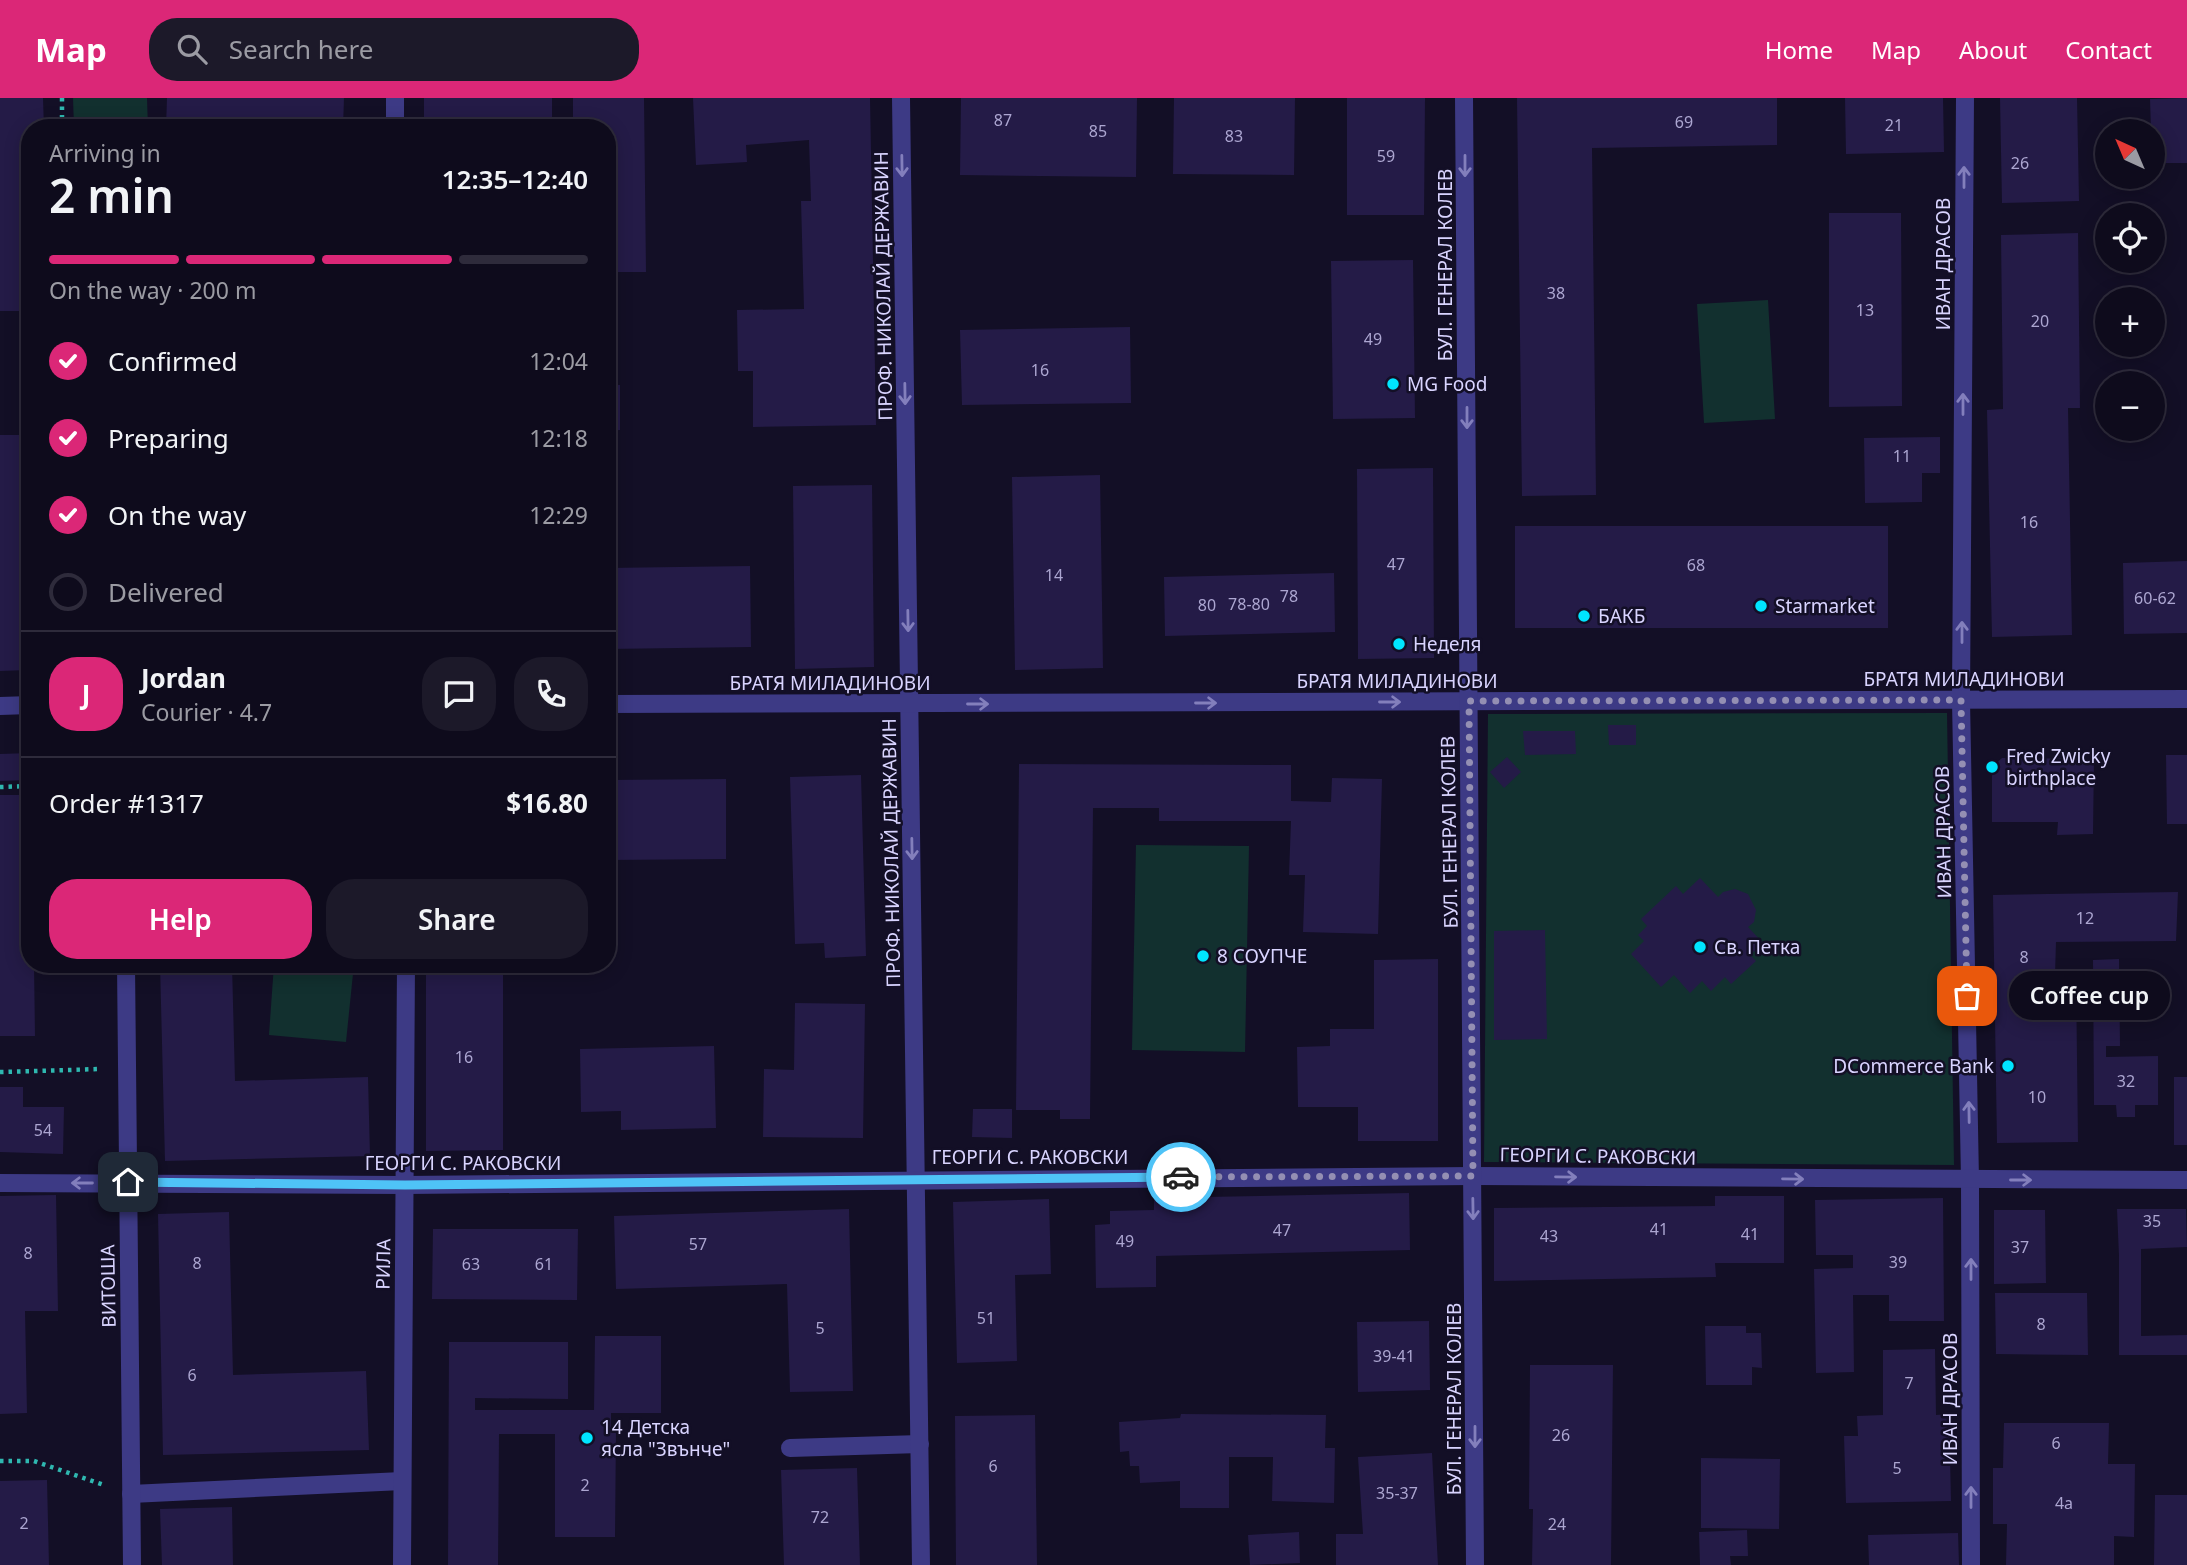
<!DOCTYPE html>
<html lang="en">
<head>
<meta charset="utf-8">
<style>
  :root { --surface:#0e0b1c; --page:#1c1929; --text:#f1f3f6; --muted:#9b9ba3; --line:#2e2b3b; --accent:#db2777 }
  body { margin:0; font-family:"Noto Sans",sans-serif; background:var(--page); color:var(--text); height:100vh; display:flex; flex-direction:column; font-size:26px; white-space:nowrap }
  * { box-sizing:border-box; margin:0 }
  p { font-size:23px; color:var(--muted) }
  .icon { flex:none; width:38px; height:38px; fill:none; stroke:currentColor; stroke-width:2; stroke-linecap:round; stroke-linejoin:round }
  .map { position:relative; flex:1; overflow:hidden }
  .panel { position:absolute; left:21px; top:21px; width:595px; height:854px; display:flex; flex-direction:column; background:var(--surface); border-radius:28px; box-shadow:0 4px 18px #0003,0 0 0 2px var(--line) }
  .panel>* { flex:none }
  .needle { width:46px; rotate:316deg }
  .tools { position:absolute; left:2095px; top:21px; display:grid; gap:14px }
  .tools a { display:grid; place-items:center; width:70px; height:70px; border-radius:50%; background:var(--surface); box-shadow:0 4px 18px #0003,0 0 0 2px var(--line); font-size:35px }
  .pin { position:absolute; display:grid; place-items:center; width:60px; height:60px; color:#fff; margin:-30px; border-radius:14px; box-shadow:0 4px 10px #0006 }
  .courier { position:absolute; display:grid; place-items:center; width:70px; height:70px; margin:-35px; border:5px solid #4fc3f7; border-radius:50%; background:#fff; color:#222; box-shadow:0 2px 9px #0007 }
  .bubble { position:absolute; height:49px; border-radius:24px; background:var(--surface); box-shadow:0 4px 18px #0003,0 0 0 2px var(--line); font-size:23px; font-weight:600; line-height:49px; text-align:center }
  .summary em { font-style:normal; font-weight:600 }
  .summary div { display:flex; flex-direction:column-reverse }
  .summary { display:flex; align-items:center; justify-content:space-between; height:119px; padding:0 28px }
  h1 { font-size:46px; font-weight:600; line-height:52px }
  .bar { display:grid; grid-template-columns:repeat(4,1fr); gap:10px 7px; align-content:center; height:84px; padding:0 28px }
  .bar i { height:9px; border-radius:5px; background:var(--line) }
  .bar .active { background:var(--accent) }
  .bar p { grid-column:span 4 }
  .line { display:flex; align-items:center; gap:18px; padding:0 28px; border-top:2px solid var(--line) }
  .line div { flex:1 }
  .round { display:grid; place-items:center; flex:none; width:74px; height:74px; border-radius:28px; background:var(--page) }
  ol { padding:0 28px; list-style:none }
  li { display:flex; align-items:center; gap:21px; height:77px }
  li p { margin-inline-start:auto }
  li .icon { padding:7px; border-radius:50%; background:var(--accent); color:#fff; stroke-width:4 }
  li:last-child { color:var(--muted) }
  li i { width:38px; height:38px; border:4px solid var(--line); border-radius:50% }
  .cta { display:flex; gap:14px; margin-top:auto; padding:14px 28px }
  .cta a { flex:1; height:80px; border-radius:28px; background:var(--accent); color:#fff; font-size:28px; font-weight:600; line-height:80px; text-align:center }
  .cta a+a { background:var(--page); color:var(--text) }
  header { display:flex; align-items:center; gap:42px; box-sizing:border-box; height:98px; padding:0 35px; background:var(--accent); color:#fff }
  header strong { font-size:33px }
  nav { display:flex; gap:38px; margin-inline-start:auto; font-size:24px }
  .search { width:490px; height:63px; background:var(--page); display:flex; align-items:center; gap:18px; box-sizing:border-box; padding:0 24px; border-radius:28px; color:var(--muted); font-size:26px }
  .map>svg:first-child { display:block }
</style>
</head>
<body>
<header>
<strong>Map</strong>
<div class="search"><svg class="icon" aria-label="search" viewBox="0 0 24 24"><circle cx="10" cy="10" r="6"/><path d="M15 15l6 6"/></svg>Search here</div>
<nav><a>Home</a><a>Map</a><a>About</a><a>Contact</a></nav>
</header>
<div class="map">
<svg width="2187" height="1467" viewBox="0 0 2187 1467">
  <rect width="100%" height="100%" fill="#130f26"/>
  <!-- green -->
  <g fill="#12302f">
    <path d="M73,0H147L148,30H74Z"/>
    <path d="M1768,202L1775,321L1704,325L1697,206Z"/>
    <path d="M1947,615L1954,1067L1484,1064L1488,616Z"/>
    <path d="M1136,747L1249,748L1245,954L1132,952Z"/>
    <path d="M274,866H354L346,944L269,937Z"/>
  </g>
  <!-- building -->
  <g fill="#241b47">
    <path d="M0,0H43L44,30H30V95H19L21,213H0Z"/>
    <path d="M167,0H344L343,30H166Z"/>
    <rect x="424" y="0" width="128" height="30"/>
    <path d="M573,0H644L646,174H607V30H573Z"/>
    <path d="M693,0H870L876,327L753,329V273H738L737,212L804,211L801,103H811L809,42L746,47L747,64L696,67Z"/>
    <path d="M961,0H1137L1136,79L960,77Z"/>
    <path d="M1174,0H1295L1294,77L1173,76Z"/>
    <path d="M1347,0H1425L1424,117H1347Z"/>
    <path d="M1517,0H1777V47L1592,50L1596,397L1522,398Z"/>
    <path d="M1845,0H1943L1944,54L1846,56Z"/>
    <path d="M2000,0H2077L2079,103L2002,105Z"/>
    <path d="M2187,0V65H2152L2150,1Z"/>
    <path d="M1829,115H1901L1902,308L1829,309Z"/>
    <path d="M2078,135L2080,310H2068L2072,537L1992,539L1987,312L2003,311L2001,137Z"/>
    <path d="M1413,162L1415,320L1333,321L1331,163Z"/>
    <path d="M1130,229L1131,305L962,307L960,232Z"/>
    <path d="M607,287H620V332L607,333Z"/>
    <path d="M0,337H30V454H26L28,572L0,573Z"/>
    <path d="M1940,339V375H1922V404L1865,405L1864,340Z"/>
    <path d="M1433,370L1434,560L1358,561L1357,371Z"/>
    <path d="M1100,377L1103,570L1015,572L1012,379Z"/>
    <path d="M872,387L874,569L795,571L793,388Z"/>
    <rect x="1515" y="428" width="373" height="102"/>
    <path d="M2187,463V535L2124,536L2123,465Z"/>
    <path d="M750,468L751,549L607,551V470Z"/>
    <path d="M1334,475L1335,534L1165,538L1164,479Z"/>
    <path d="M1608,627H1636V647H1609Z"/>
    <path d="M1523,633H1575L1576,656L1525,657Z"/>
    <path d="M30,655V682L0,683V656Z"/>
    <path d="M2166,657H2187V726H2167Z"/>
    <path d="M1507,659L1521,674L1504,690L1490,674Z"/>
    <path d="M2002,660L2094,661L2093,736L2057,737L2058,724H1992V669Z"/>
    <path d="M1019,666L1291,667V703L1331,704L1332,680L1382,681L1378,836L1303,834L1305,777H1289L1291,723H1159V710H1093L1090,1021H1060V1012H1016Z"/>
    <path d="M861,677L866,858L825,860L824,845L795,846L790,679Z"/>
    <path d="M726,681V761L607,762V682Z"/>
    <path d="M0,697H30V866H34L35,938H0Z"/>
    <path d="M1700,780L1718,799L1723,794L1735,791L1748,796L1756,812L1754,824L1748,829L1763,845L1750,857L1756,863L1731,886L1725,879L1711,893L1702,883L1690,895L1674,877L1661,889L1631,856L1644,843L1638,837L1647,828L1641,821L1676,788L1683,796Z"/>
    <path d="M2178,794L2176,843L2056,844L2055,877L2076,876L2078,1044L1997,1045L1993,797Z"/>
    <path d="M1545,832L1547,941L1494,942V833Z"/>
    <path d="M1438,861V1043H1358V1009H1298L1297,949L1330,948V931H1374V862Z"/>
    <path d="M2119,861L2120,948H2106V959L2158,958V1007H2135V1019H2117L2116,1007H2094L2093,862Z"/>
    <path d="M160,866H232L235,983L368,979L370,1058L165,1063Z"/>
    <path d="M426,866H503V1052L426,1053Z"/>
    <path d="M795,905L865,906L863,1040L763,1039L764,971L794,972Z"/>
    <path d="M714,948L716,1030L621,1032V1013L581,1014L580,951Z"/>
    <rect x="2174" y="979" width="13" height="68"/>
    <path d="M0,989H23V1009H64L63,1056L0,1054Z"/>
    <path d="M973,1011H1012V1040L972,1039Z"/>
    <path d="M1409,1095L1410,1152L1156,1158V1189L1096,1190L1095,1127L1110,1126V1113L1154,1112V1100Z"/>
    <path d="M56,1097L58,1213H25L27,1315L0,1316V1098Z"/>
    <path d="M1715,1098H1784V1165H1715L1716,1179L1494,1183V1110L1715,1108Z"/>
    <path d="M1943,1100L1944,1223H1889V1197H1853L1854,1274L1816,1275L1814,1171L1853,1170V1157H1816L1815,1102Z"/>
    <path d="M1049,1101L1051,1176L1015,1177L1017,1263L957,1265L953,1104Z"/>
    <path d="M849,1111L853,1293L790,1294L787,1186L616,1191L614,1118Z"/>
    <path d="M2117,1111H2186L2187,1149L2141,1151V1238L2187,1237V1257H2119V1158Z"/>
    <path d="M1994,1112H2045L2046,1185L1994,1186Z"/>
    <path d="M229,1114L233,1277L366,1273L369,1352L163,1357L158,1116Z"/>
    <path d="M433,1131H578L577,1202L432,1201Z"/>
    <path d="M1995,1195H2087L2088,1257L1996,1256Z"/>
    <path d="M1429,1223L1430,1292L1358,1294L1357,1224Z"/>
    <path d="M1705,1228H1746V1235H1761L1762,1270L1752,1269V1287H1706Z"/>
    <path d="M595,1238H661V1315H611V1331H616L615,1439H555V1336H499L498,1467H448L449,1244H568V1301L475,1300V1312H594Z"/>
    <path d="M1935,1251L1936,1317L1949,1316L1951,1403L1846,1405L1844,1338H1858L1857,1318L1883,1317V1252Z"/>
    <path d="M1530,1267H1613L1611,1467H1532L1533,1411H1529Z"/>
    <path d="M1181,1316L1326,1317L1325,1350H1335L1334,1405L1272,1403L1273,1359H1229V1410H1180V1383L1140,1385L1139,1368H1130L1129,1353L1120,1354L1119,1324L1180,1320Z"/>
    <path d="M1035,1317L1037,1467H956L955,1318Z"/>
    <path d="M2004,1325H2109L2108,1366H2135L2134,1439L2114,1438V1467H2006L2007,1426H1993V1370H2003Z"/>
    <path d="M1432,1355L1438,1467H1336V1436H1363L1358,1359Z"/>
    <path d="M1701,1360L1780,1361L1779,1431L1701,1430Z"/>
    <path d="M857,1370L860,1467H784L781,1372Z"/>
    <path d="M47,1382L49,1467H0V1383Z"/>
    <path d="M2155,1397H2187V1467H2154Z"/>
    <path d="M232,1409L233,1467H162L160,1411Z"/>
    <path d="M1747,1432L1748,1458H1730L1731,1467H1700L1699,1434Z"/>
    <path d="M1299,1434L1300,1465L1250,1467L1248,1437Z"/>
    <path d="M1958,1435L1959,1467H1869L1868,1437Z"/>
  </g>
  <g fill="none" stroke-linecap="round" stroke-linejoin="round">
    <!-- path -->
    <g stroke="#2fb8b0" stroke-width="4.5" stroke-dasharray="3.5 5" stroke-linecap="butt">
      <path d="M62,0V30"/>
      <path d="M0,689L30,688"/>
      <path d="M0,974L101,971"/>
      <path d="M0,1363H34L104,1387"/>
    </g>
    <!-- service -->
    <g stroke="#3d3a85" stroke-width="18">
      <path d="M790,1350L920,1346"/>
      <path d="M131,1396L402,1383"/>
    </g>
    <!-- minor -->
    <g stroke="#3d3a85" stroke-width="18">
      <path d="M395,0V30"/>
      <path d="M901,0L921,1467"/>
      <path d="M1965,0L1961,602L1970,1082L1971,1467"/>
      <path d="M607,606L2187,601"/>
      <path d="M0,608L30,607"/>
      <path d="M126,866L132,1467"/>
      <path d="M0,1085L405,1087L1473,1078L2187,1082"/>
      <path d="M402,1467L406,866"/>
    </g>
    <!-- tertiary -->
    <path stroke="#3d3a85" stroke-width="18" d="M1464,0L1475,1467"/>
  </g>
  <!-- one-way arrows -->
  <defs><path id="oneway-shaft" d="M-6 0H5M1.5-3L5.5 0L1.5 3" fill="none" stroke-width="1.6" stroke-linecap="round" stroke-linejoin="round" transform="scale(1.75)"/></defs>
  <g stroke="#837fbc">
    <use href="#oneway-shaft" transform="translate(902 68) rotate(89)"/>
    <use href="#oneway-shaft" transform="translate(1465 68) rotate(90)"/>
    <use href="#oneway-shaft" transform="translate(1964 79) rotate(-90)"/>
    <use href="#oneway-shaft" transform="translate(905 296) rotate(89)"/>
    <use href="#oneway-shaft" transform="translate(1963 306) rotate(-90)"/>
    <use href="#oneway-shaft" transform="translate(1467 320) rotate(90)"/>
    <use href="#oneway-shaft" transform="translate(908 523) rotate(89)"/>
    <use href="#oneway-shaft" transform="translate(1962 534) rotate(-90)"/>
    <use href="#oneway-shaft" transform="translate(1390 604)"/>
    <use href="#oneway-shaft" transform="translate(1206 605)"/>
    <use href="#oneway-shaft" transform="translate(978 606)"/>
    <use href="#oneway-shaft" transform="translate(912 751) rotate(89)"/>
    <use href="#oneway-shaft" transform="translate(1969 1014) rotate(-91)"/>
    <use href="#oneway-shaft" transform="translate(1566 1079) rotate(1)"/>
    <use href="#oneway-shaft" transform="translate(1793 1081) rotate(1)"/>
    <use href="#oneway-shaft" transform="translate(2021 1082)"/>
    <use href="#oneway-shaft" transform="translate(82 1085) rotate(180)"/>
    <use href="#oneway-shaft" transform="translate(1473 1111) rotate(89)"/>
    <use href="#oneway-shaft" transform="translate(1971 1171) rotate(-90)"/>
    <use href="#oneway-shaft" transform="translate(1475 1339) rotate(90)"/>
    <use href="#oneway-shaft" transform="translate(1971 1399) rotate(-90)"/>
  </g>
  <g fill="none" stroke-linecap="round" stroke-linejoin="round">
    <!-- done -->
    <path stroke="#948fb3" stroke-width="7" stroke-dasharray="0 12.6" d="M1181,1079L1473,1078L1469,603L1961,602L1967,898"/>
    <!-- route -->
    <path stroke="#4fc3f7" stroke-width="9" d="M128,1084L405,1087L1181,1079"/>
  </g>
  <!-- markers -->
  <g fill="#00e5ff" stroke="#130f26" stroke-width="2.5">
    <circle cx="1393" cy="286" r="7"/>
    <circle cx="1761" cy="508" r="7"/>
    <circle cx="1584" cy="518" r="7"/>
    <circle cx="1399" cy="546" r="7"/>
    <circle cx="1992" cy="669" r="7"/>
    <circle cx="1700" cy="849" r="7"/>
    <circle cx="1203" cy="858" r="7"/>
    <circle cx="2008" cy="968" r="7"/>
    <circle cx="587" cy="1340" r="7"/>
  </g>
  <g text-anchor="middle" stroke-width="5" stroke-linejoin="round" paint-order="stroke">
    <!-- number labels -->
    <g font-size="16" fill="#aca6d1">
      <text x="1003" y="28">87</text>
      <text x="1684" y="30">69</text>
      <text x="1894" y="33">21</text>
      <text x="1098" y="39">85</text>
      <text x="1234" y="44">83</text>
      <text x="1386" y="64">59</text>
      <text x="2020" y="71">26</text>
      <text x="1556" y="201">38</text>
      <text x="1865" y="218">13</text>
      <text x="2040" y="229">20</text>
      <text x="1373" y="247">49</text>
      <text x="1040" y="278">16</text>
      <text x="1902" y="364">11</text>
      <text x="2029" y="430">16</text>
      <text x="1396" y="472">47</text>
      <text x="1696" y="473">68</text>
      <text x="1054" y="483">14</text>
      <text x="1289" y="504">78</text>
      <text x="2155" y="506">60-62</text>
      <text x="1249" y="512">78-80</text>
      <text x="1207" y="513">80</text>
      <text x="2085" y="826">12</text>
      <text x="2024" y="865">8</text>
      <text x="464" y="965">16</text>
      <text x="2126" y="989">32</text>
      <text x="2037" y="1005">10</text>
      <text x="43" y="1038">54</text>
      <text x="2152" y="1129">35</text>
      <text x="1659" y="1137">41</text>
      <text x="1282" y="1138">47</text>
      <text x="1750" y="1142">41</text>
      <text x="1549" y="1144">43</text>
      <text x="1125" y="1149">49</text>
      <text x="698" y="1152">57</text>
      <text x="2020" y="1155">37</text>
      <text x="28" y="1161">8</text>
      <text x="1898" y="1170">39</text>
      <text x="197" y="1171">8</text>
      <text x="471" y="1172">63</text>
      <text x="544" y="1172">61</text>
      <text x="986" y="1226">51</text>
      <text x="2041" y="1232">8</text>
      <text x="820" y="1236">5</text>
      <text x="1394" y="1264">39-41</text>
      <text x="192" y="1283">6</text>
      <text x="1909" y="1291">7</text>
      <text x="1561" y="1343">26</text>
      <text x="2056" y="1351">6</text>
      <text x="993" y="1374">6</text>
      <text x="1897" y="1376">5</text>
      <text x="585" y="1393">2</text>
      <text x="1397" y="1401">35-37</text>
      <text x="2064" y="1411">4a</text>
      <text x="820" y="1425">72</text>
      <text x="24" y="1431">2</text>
      <text x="1557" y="1432">24</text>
    </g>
    <!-- street labels -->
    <g font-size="19" fill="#d9d4ff" stroke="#130f26">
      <text transform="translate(1943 166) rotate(-90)" y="7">ИВАН ДРАСОВ</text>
      <text transform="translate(1445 167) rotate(-90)" y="7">БУЛ. ГЕНЕРАЛ КОЛЕВ</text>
      <text transform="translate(883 188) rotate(-91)" y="7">ПРОФ. НИКОЛАЙ ДЕРЖАВИН</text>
      <text x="1964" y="588">БРАТЯ МИЛАДИНОВИ</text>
      <text x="1397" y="590">БРАТЯ МИЛАДИНОВИ</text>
      <text x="830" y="592">БРАТЯ МИЛАДИНОВИ</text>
      <text transform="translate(1449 734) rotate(-91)" y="7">БУЛ. ГЕНЕРАЛ КОЛЕВ</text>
      <text transform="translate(1943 734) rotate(-91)" y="7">ИВАН ДРАСОВ</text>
      <text transform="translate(891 755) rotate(-91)" y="7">ПРОФ. НИКОЛАЙ ДЕРЖАВИН</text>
      <text transform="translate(1598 1058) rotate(1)" y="7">ГЕОРГИ С. РАКОВСКИ</text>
      <text x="1030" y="1066">ГЕОРГИ С. РАКОВСКИ</text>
      <text x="463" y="1072">ГЕОРГИ С. РАКОВСКИ</text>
      <text transform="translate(383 1166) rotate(-89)" y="7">РИЛА</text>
      <text transform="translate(108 1188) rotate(-91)" y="7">ВИТОША</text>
      <text transform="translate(1454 1301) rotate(-90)" y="7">БУЛ. ГЕНЕРАЛ КОЛЕВ</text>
      <text transform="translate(1950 1301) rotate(-90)" y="7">ИВАН ДРАСОВ</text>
    </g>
    <!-- poi labels -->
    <g font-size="19" fill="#d9d4ff" stroke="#130f26" text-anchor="start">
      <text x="1407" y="293">MG Food</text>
      <text x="1775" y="515">Starmarket</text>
      <text x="1598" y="525">БАКБ</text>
      <text x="1413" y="553">Неделя</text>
      <text x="2006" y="665">Fred Zwicky<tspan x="2006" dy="22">birthplace</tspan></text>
      <text x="1714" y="856">Св. Петка</text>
      <text x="1217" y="865">8 СОУПЧЕ</text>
      <text x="1994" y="975" text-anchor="end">DCommerce Bank</text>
      <text x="601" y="1336">14 Детска<tspan x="601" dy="22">ясла "Звънче"</tspan></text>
    </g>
  </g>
</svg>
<div class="tools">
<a><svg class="needle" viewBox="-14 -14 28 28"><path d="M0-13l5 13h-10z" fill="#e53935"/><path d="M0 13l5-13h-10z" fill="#9b9ba3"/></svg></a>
<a><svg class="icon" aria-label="locate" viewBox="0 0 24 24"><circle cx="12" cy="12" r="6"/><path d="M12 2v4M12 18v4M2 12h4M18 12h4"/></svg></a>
<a>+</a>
<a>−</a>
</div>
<div class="pin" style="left:1967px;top:898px;background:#ea580c"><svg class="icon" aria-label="bag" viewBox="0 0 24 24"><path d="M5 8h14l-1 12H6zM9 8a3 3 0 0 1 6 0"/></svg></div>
<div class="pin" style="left:128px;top:1084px;background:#1f2937"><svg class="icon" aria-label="home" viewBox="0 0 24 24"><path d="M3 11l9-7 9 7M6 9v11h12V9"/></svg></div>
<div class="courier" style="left:1181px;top:1079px"><svg class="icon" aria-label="car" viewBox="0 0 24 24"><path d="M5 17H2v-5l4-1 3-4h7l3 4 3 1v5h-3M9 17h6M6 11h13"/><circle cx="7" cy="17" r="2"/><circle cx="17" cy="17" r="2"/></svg></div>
<div class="bubble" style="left:2009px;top:873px;width:161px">Coffee cup</div>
<section class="panel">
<div class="summary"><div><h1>2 min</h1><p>Arriving in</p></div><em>12:35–12:40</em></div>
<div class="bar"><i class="active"></i><i class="active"></i><i class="active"></i><i></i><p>On the way · 200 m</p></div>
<ol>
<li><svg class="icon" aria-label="check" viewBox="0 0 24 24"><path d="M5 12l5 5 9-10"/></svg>Confirmed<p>12:04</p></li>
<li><svg class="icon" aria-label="check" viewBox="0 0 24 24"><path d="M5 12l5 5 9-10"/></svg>Preparing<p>12:18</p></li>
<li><svg class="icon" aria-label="check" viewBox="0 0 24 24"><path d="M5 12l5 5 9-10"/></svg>On the way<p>12:29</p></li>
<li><i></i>Delivered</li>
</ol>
<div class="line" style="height:126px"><b class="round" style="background:var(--accent);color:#fff">J</b><div><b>Jordan</b><p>Courier · 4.7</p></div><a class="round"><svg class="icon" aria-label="chat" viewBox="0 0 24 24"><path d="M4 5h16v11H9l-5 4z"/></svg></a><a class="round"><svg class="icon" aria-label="phone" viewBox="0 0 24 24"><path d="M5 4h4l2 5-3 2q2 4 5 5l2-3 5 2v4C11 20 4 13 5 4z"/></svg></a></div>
<div class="line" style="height:91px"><div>Order #1317</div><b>$16.80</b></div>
<div class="cta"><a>Help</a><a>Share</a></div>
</section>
</div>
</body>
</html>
